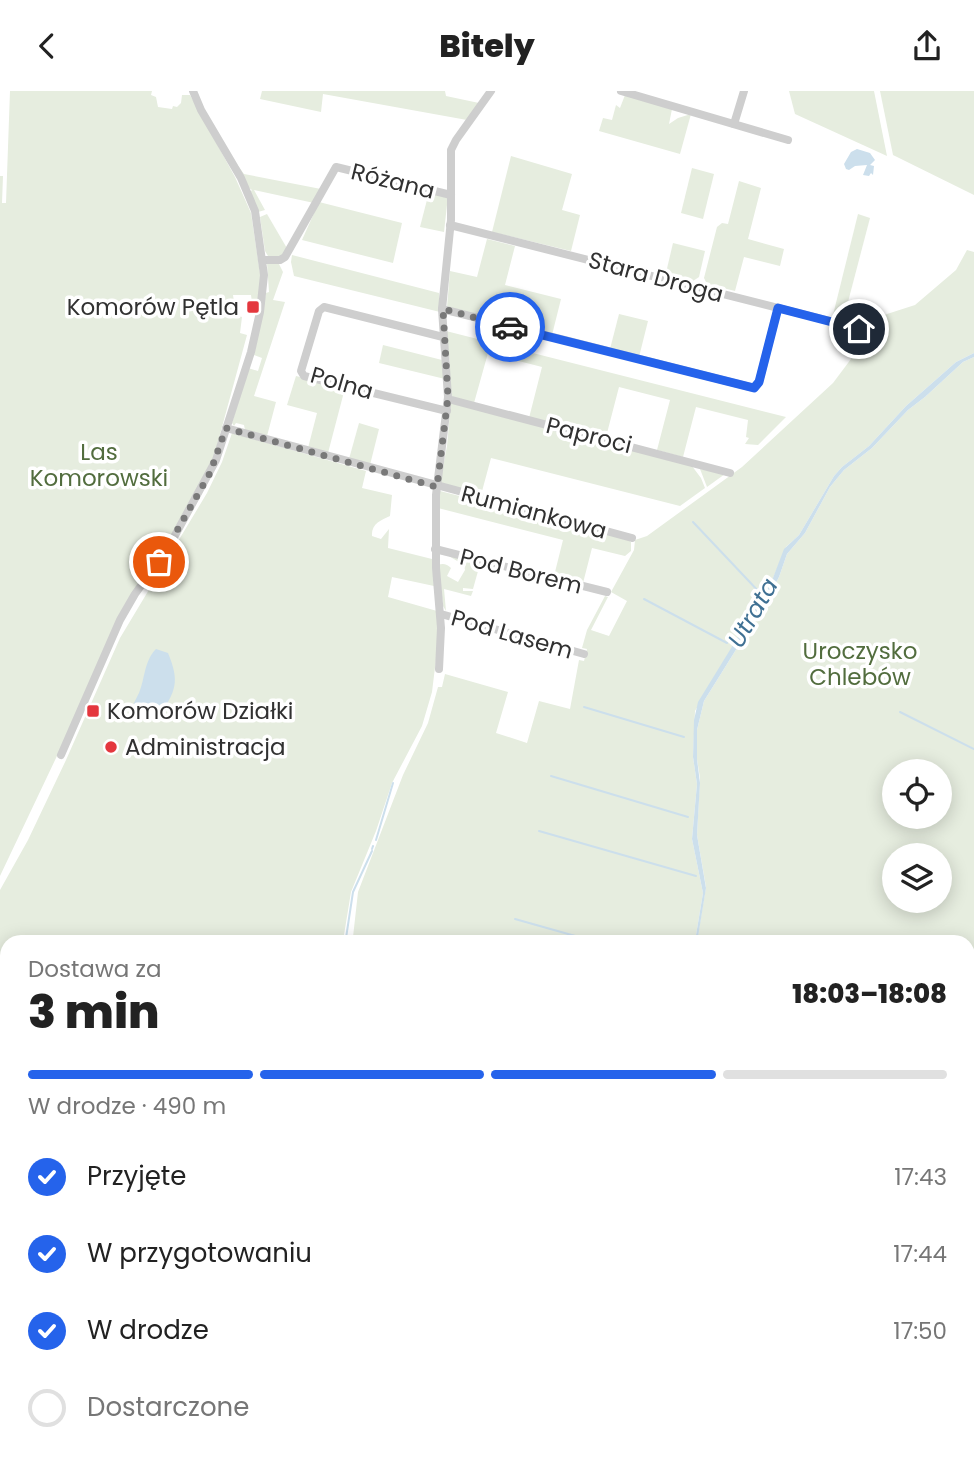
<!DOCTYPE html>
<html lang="pl">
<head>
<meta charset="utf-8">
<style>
  :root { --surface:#fff; --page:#f6f6f6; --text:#222; --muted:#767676; --line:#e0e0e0; --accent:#2563eb }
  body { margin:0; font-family:Poppins,sans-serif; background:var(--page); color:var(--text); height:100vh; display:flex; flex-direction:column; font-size:26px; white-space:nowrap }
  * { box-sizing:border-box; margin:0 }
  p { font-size:23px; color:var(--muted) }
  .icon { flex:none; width:38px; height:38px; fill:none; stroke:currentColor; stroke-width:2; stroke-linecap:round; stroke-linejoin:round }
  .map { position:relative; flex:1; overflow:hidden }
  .details { position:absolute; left:0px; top:844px; width:975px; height:527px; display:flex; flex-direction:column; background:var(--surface); border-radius:21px 21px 0 0; box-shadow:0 4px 18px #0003 }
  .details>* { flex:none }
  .fabs { position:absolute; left:882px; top:668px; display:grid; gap:14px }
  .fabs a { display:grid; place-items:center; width:70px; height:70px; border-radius:50%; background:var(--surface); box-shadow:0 4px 18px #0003; font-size:35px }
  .pin { position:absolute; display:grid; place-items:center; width:60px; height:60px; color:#fff; margin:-30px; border:4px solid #fff; border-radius:50%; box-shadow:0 2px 7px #0007 }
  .courier { position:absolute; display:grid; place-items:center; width:70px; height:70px; margin:-35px; border:5px solid #2563eb; border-radius:50%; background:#fff; color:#222; box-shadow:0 2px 9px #0007 }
  .overview em { font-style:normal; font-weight:800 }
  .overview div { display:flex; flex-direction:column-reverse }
  .overview { display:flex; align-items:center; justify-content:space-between; height:119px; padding:0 28px }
  h1 { font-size:46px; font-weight:800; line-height:52px }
  .bar { display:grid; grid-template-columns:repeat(4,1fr); gap:10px 7px; align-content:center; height:84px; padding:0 28px }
  .bar i { height:9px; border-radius:5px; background:var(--line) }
  .bar .current { background:var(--accent) }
  .bar p { grid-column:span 4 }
  ol { padding:0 28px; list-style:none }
  li { display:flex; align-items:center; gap:21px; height:77px }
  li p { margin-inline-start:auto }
  li .icon { padding:7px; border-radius:50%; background:var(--accent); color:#fff; stroke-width:4 }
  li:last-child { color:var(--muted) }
  li i { width:38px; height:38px; border:4px solid var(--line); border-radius:50% }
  header { display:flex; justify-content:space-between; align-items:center; height:91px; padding:0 28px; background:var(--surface); font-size:32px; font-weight:800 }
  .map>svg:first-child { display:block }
</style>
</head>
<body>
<header><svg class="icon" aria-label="back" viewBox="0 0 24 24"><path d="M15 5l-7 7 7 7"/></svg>Bitely<svg class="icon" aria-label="share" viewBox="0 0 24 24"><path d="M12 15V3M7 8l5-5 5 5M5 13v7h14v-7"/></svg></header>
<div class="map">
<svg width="974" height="1370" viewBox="0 0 974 1370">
  <rect width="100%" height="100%" fill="#fff"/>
  <!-- green -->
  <g fill="#e6eddf" fill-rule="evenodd">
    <path d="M10,0H152L151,4L156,6L158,16L172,18L173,15L177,16L181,12L182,4H190L235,86L251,122L260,182V198L256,215H249V212H252L251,204H233L236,224L242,226L240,242L247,244L213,369L183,428L124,516L75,627L0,785V85H3L2,112H6Z"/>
    <path d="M262,0H445L446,5L479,12L467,29L323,3L321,21L260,8Z"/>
    <path d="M789,0H874L887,65L795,23Z"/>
    <path d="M880,0H974V104L893,64Z"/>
    <path d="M625,4L672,18L669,33L678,27L691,23L680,63L599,40L603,27L612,29L616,14L620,17Z"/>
    <path d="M511,65L572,83L562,119L580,124L571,160L492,141Z"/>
    <path d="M236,72L244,83L321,98L314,112L254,99L265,119L258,121L250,101L252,99L249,97Z"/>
    <path d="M692,77L714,83L703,128L681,122Z"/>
    <path d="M739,90L761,97L748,148L784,158L780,175L744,166L735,200L707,193L704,187L717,136L722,132L728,133Z"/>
    <path d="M429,101L448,105L444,141L420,136Z"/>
    <path d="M319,111L402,132L393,172L302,149Z"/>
    <path d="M267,123L288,159L282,166L268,165L265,160L260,126Z"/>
    <path d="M858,123L870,127L843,230L832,228Z"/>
    <path d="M487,148L515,155L505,194L561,208L552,244L447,216L450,180L477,186Z"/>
    <path d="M673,152L705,160L699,186L690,192L665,186Z"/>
    <path d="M967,159L974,161V262L956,271L906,315L869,355L842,376L834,385L799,444L786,456L771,492L695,620L693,666L697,693L692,748L703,802L695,850H370L353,846L358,801L403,684L428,632L438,596H442L445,583L508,601L496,642L527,652L539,610L570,618L579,569L584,570L587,558L582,557L587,539L605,505L608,506L591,539L609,545L627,510L611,501L634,459L635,449L647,445L742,376L833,292L863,252L869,232L887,223L915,214L956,179Z"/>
    <path d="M292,164L439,202L440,221L294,185L291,171Z"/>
    <path d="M267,172L279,173L283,181L273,209L285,211L254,305L276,311L267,345L245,339L244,334L236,332L234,335L232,332L248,277L258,280L262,267L254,264L266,202L269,201Z"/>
    <path d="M619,223L648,230L639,266L610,258Z"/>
    <path d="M446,240L786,326L758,354L745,353L749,347L746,346L748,329L696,316L683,366L657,359L670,309L619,296L606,346L529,327L542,276L488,262L474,312L454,307L450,303L448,272L450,271L449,264L447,263Z"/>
    <path d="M383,254L442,269L445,288L379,272Z"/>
    <path d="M974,266V1370H313L316,1363H968V850H697L706,796L697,744L700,687L697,668V639L704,610L767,509L779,486L787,463L805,442L830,396L844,379L872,357L908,319L925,306L963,271ZM894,681H940V726H894ZM894,765H940V810H894Z"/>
    <path d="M296,285L345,297L328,362L308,357L317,322L287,314Z"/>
    <path d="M451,310L692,375L701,387L705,397L680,415L491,367L481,404L440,392L447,355Z"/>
    <path d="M359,332L379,338L370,374L349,368Z"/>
    <path d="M232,342L366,380L362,397L392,404L390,425C381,429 371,433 372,445L381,448L389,438L388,457L432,468L434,495L392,486L388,506L437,520V560L432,601L422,635L392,692L376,740L351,801L343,850H7V1127L0,1125V799L28,749L66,669L120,547L207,402L222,371Z"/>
    <path d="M700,378L725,383L707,396Z"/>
    <path d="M440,400L627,448L631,451V460L625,465L592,457L583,492L554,485L563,449L438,417Z"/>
    <path d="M447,464L480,473L473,498L463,497V500H473L471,505L444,498L446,520L443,515L438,474C443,472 447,473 451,477L447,485L458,491L465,479L464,474Z"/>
    <path d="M0,1131L7,1134V1363H315L311,1370H0Z"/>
  </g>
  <!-- water -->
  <g fill="#ccdfec">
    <path d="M857,58L870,62L875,69L870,74L874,75L873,84L871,82L869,85L863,84L867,74L855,75L849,79L846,78L844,73L851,61Z"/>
    <path d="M974,262V266L963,271L925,306L908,319L872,357L844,379L830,396L805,442L787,463L779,486L767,509L704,610L697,639V668L700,692L697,744L706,797L698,846L697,850H695L703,802L692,748L697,693L693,666L694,629L698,611L771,492L784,458L799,444L834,385L842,376L869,355L906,315L956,271Z"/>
    <path d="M156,558L168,562C180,591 176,600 159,625L137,629L130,624C132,615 135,610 139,602C145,588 144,570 156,558Z"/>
  </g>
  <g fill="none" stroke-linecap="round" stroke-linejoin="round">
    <!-- stream -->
    <g stroke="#ccdfec" stroke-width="2">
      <path d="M693,431L762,504"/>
      <path d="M644,508L727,552"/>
      <path d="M584,616L684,646"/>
      <path d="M900,621L974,658"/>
      <path d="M551,685L688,726"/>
      <path d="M539,740L696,785"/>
      <path d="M376,749L393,692"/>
      <path d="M372,758L373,755"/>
      <path d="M515,828L593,850"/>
      <path d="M346,847L353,801L372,760"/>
      <path d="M346,850V848"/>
      <path d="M968,1223L974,1227"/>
      <path d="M575,1363L578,1370"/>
      <path d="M223,1370L225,1363"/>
      <path d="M397,1370L399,1363"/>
    </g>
    <!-- minor -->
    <g stroke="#cecece" stroke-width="8">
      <path d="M621,0L788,49"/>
      <path d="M734,33L744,0"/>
      <path d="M450,134L861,238"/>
      <path d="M263,169H280L285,166L336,76L451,104"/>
      <path d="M442,218L754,297L759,291L778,217"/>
      <path d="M443,246L324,216L319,220L301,280L304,285L447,320"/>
      <path d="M448,308L730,382"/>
      <path d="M226,337L632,447"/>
      <path d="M435,458L607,501"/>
      <path d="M441,523L584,563"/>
      <path d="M439,578L441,537L436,477V404L448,306L442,218L451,129V59L456,49L491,0"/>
      <path d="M61,664L120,529L135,503L167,459L216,369L251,261L260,221L264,184L255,120L241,87L201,19L193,0"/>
    </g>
  </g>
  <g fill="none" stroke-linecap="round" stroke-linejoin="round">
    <!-- done -->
    <path stroke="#797979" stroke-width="7" stroke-dasharray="0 12.6" d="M159,471L210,382L226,337L437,396L448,306L443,218L510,236"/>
    <!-- route -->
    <path stroke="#2563eb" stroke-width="9" d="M510,236L754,297L759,291L778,217L859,238"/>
  </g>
  <!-- markers -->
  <g fill="#e4373e" stroke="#fff" stroke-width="2.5">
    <rect x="246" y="209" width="14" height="14" rx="3.5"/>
    <rect x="86" y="613" width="14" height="14" rx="3.5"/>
    <circle cx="111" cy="656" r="7"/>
  </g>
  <g text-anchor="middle" stroke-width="7" stroke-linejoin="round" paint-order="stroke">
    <!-- street labels -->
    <g font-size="23" fill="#313131" stroke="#fff">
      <text transform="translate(393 90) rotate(14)" y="8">Różana</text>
      <text transform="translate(656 186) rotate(15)" y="8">Stara Droga</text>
      <text transform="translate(342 292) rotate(16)" y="8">Polna</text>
      <text transform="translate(589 344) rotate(14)" y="8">Paproci</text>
      <text transform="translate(534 421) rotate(15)" y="8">Rumiankowa</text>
      <text transform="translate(521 480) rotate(14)" y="8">Pod Borem</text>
      <text transform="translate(512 543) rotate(16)" y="8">Pod Lasem</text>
    </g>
    <!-- poi labels -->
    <g font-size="23" fill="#313131" stroke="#fff" text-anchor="start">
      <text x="239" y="224" text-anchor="end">Komorów Pętla</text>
      <text x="107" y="628">Komorów Działki</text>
      <text x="125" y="664">Administracja</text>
    </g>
    <!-- park labels -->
    <g font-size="23" fill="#526d3e" stroke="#fff">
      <text x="99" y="369">Las<tspan x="99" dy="26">Komorowski</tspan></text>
      <text x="860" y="568">Uroczysko<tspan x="860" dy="26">Chlebów</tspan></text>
    </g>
    <!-- water labels -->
    <g font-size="24" font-style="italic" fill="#3f7093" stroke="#fff">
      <text transform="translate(753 522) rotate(-60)" y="8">Utrata</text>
    </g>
  </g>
</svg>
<div class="fabs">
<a><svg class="icon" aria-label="locate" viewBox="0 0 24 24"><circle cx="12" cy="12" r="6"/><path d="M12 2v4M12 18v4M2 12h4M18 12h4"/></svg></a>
<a><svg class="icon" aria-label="layers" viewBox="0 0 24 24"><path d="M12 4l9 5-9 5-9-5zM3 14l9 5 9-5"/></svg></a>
</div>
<div class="pin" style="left:159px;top:471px;background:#ea580c"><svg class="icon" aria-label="bag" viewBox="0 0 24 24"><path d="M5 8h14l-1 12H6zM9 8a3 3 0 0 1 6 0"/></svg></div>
<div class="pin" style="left:859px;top:238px;background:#1f2937"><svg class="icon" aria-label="home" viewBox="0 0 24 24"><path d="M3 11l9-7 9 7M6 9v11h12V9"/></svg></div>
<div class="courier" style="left:510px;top:236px"><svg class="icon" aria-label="car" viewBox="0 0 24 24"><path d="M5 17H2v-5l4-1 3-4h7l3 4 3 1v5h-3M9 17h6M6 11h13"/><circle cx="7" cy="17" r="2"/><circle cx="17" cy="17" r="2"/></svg></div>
<section class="details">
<div class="overview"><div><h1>3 min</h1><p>Dostawa za</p></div><em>18:03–18:08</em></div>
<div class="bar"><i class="current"></i><i class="current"></i><i class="current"></i><i></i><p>W drodze · 490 m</p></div>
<ol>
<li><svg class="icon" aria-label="check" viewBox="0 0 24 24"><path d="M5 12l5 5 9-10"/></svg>Przyjęte<p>17:43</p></li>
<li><svg class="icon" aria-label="check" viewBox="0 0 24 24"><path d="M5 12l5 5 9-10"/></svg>W przygotowaniu<p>17:44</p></li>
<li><svg class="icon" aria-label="check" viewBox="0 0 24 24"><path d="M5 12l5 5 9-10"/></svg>W drodze<p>17:50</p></li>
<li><i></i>Dostarczone</li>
</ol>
</section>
</div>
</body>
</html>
